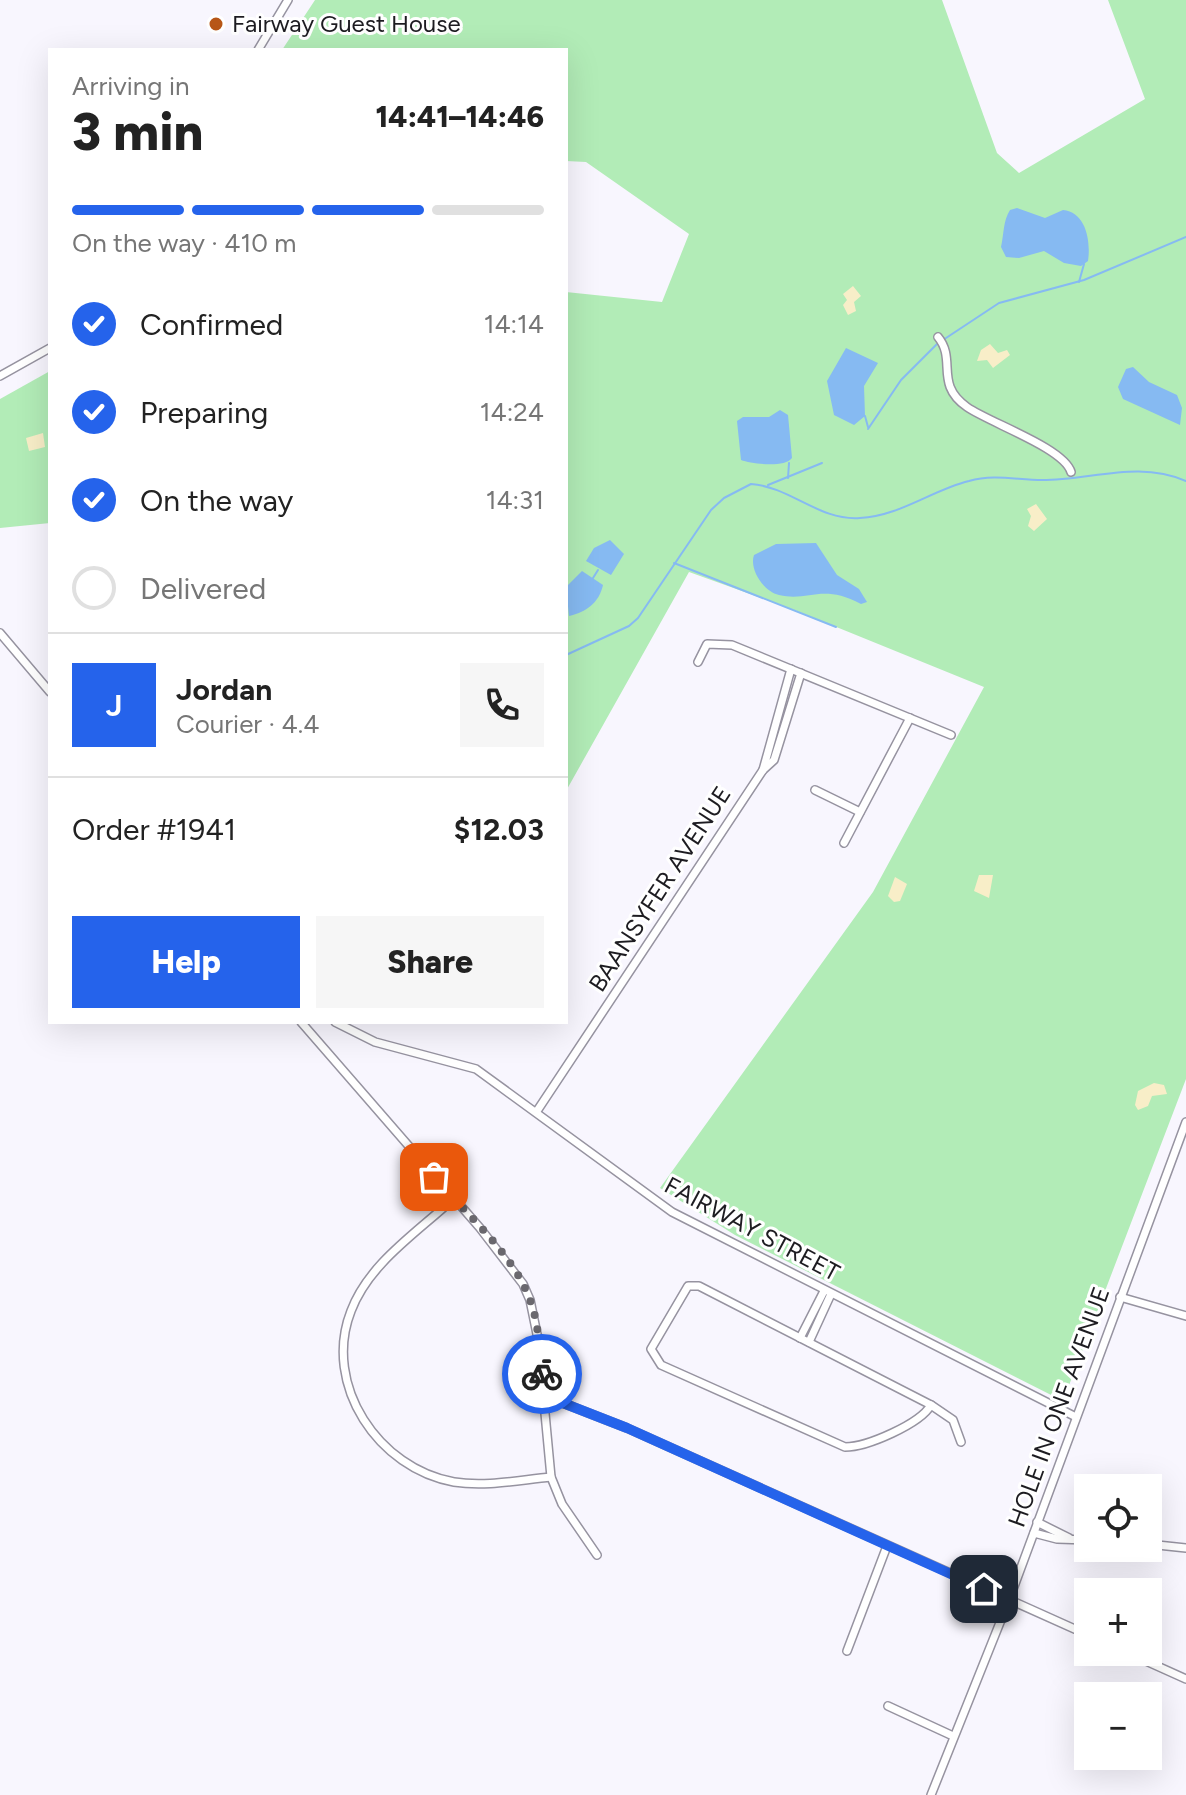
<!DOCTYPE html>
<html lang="en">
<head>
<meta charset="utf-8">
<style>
  :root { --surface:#fff; --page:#f6f6f6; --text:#222; --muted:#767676; --line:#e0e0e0; --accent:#2563eb }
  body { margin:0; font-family:Figtree,sans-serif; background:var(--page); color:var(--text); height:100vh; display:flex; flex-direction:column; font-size:30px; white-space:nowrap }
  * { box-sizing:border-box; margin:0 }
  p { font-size:26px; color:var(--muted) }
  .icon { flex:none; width:44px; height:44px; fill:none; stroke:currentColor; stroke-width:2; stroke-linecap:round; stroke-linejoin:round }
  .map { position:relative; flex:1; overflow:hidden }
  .side { position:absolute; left:48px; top:48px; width:520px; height:976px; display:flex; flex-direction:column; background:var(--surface); border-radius:0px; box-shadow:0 8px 32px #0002 }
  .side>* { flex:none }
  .fabs { position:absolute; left:1074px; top:1474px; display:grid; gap:16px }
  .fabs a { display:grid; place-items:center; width:88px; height:88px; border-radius:0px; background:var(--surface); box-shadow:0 8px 32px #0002; font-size:40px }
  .pin { position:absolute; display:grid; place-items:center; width:68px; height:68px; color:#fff; margin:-34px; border-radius:16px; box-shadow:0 4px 12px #0006 }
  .courier { position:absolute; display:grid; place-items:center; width:80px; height:80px; margin:-40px; border:6px solid #2563eb; border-radius:50%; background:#fff; color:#222; box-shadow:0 2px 10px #0007 }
  .head em { font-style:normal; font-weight:800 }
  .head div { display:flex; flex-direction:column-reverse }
  .head { display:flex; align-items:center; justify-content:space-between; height:136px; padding:0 24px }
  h1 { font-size:52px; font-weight:800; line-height:60px }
  .bar { display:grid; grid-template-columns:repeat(4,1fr); gap:12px 8px; align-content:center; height:96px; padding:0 24px }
  .bar i { height:10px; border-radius:6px; background:var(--line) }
  .bar .current { background:var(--accent) }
  .bar p { grid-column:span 4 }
  .line { display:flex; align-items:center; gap:20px; padding:0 24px; border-top:2px solid var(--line) }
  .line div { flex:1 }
  .round { display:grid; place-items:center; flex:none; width:84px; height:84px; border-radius:0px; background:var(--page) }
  ol { padding:0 24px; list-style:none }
  li { display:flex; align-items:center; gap:24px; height:88px }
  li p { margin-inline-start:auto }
  li .icon { padding:8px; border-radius:50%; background:var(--accent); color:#fff; stroke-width:4 }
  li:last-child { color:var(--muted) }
  li i { width:44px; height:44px; border:4px solid var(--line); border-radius:50% }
  .button { display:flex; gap:16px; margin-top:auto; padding:16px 24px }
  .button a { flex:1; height:92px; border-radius:0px; background:var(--accent); color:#fff; font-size:32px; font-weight:800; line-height:92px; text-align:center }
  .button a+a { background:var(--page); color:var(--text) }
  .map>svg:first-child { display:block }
</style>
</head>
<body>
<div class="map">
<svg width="1186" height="1795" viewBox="0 0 1186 1795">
  <rect width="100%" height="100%" fill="#f8f6fe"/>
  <!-- green -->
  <g fill="#b2ecb7">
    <path d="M315,0H942L997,153L1019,173L1145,99L1108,0H1186V1079L1063,1401L735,1235L660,1188L873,892L984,687L797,611L689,572L566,791V292L662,302L689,234L586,162L566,161V50H282Z"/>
    <path d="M50,371V523L0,528V399Z"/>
  </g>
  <!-- sand -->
  <g fill="#f8eec8">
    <path d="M853,286L861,296L854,302L856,311L848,315L843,305L847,300L843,294Z"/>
    <path d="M990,344L998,353L1007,350L1010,355L993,368L987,360L977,361L981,350Z"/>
    <path d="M43,433L45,447L29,451L26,438Z"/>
    <path d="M1036,504L1047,519L1034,531L1028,526L1031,516L1027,509Z"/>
    <path d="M979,875H993L989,898L974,891Z"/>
    <path d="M895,877L907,884L900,901L894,902L888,896Z"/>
    <path d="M1154,1083L1164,1085L1167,1094L1152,1096L1148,1106L1138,1110L1135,1105L1138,1091Z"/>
  </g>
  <!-- water -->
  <g fill="#86baf2">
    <path d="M1017,208L1045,218L1063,210C1086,212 1091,241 1088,261L1081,266L1064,263L1044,251L1019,258L1006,257L1001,247C1004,234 1003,221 1010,210Z"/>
    <path d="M846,348L878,363L864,386L865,416L854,425L834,415L827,381Z"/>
    <path d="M1133,367L1149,382L1177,395L1182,408L1180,425L1123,399L1118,387L1126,369Z"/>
    <path d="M780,410L788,415L792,458C785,468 752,464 741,460L737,421L743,417H769Z"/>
    <path d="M610,540L624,554L611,575L586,561L594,548Z"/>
    <path d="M816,543L837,575L859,589L867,602L861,604C822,583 809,602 779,595C763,591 749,569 754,555L776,544Z"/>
    <path d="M582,571L603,585C599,603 586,612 569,616L566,587Z"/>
  </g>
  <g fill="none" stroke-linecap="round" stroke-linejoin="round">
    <!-- stream -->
    <g stroke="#86baf2" stroke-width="2">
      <path d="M1079,282L1084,264"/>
      <path d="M943,340L999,303L1084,280L1186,237"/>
      <path d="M865,416L868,427"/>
      <path d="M868,429L901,380L937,344"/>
      <path d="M788,478L789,463"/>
      <path d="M768,485L822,463"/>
      <path d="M674,563L836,627"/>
      <path d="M593,578L598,570"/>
      <path d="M566,655L629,626L638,618L711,510L724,498L751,484C791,487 819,521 860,518C900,516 932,490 969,481C994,474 1017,480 1042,480C1091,480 1139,460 1186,481"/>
    </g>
    <!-- street casing -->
    <g stroke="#9693a0" stroke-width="10">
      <g id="street">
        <path d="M258,50L288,0"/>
        <path d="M938,337C957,360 934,384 967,407C990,423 1064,448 1071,472"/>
        <path d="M0,376L50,348"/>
        <path d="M0,633L50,692"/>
        <path d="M698,662L707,644L732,645L951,735"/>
        <path d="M763,770L791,669"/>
        <path d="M815,790L860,812"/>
        <path d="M844,843L910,718"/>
        <path d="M301,1022L480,1228L523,1284L530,1300L538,1339L551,1477L562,1504L597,1555"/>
        <path d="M335,1022L375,1042L476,1069L672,1212L1076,1417"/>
        <path d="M537,1111L763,770L774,760L801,673"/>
        <path d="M453,1199C418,1232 369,1263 351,1311C322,1385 379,1469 454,1482C486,1487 519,1480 551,1477"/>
        <path d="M688,1286H699L931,1405C920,1424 867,1447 845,1447L661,1365L651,1349Z"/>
        <path d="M1120,1297L1186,1316"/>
        <path d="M800,1338L824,1291"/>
        <path d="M809,1342L831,1294"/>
        <path d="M545,1396L627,1428L1088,1635"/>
        <path d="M931,1405L953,1420L961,1442"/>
        <path d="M1037,1522L1069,1538"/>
        <path d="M1034,1533L1057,1539L1088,1540"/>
        <path d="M1148,1544L1186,1548"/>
        <path d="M847,1651L887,1546"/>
        <path d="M1126,1652L1186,1679"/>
        <path d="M888,1706L953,1736"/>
        <path d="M931,1795L1009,1600L1186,1122"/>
      </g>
    </g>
    <!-- street -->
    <use href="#street" stroke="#fff" stroke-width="7"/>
  </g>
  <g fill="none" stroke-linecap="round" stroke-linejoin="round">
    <!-- done -->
    <path stroke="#6a686e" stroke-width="8" stroke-dasharray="0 14.4" d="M434,1177C466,1214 513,1253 530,1300C539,1323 539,1349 542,1374"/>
    <!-- route -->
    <path stroke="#2563eb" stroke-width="10" d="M542,1374L545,1396L627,1428L984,1589"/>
  </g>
  <!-- markers -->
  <circle fill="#b75617" stroke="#fff" stroke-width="3" cx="216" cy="24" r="8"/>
  <g text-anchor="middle" stroke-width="6" stroke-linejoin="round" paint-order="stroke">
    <!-- poi labels -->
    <g font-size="24" fill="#1d1c21" stroke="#fff" text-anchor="start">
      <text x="232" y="32">Fairway Guest House</text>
    </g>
    <!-- street labels -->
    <g font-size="24" fill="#1d1c21" stroke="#fff">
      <text transform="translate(660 889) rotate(-57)" y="8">BAANSYFER AVENUE</text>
      <text transform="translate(752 1229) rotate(28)" y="8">FAIRWAY STREET</text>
      <text transform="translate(1059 1407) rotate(-70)" y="8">HOLE IN ONE AVENUE</text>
    </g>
  </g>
</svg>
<div class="fabs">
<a><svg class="icon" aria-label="locate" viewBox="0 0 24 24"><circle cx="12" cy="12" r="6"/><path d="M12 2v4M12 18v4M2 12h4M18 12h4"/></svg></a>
<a>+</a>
<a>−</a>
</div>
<div class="pin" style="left:434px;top:1177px;background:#ea580c"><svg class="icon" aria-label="bag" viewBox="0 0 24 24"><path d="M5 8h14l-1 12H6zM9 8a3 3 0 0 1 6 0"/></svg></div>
<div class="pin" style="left:984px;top:1589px;background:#1f2937"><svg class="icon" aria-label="home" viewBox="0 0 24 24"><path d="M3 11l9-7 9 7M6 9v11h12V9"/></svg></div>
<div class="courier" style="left:542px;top:1374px"><svg class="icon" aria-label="bike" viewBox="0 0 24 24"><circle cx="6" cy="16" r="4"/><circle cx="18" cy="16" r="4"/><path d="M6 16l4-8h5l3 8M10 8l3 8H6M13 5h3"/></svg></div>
<section class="side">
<div class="head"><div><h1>3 min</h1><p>Arriving in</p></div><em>14:41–14:46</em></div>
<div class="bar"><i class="current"></i><i class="current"></i><i class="current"></i><i></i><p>On the way · 410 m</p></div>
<ol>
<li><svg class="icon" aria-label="check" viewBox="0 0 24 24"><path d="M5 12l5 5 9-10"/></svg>Confirmed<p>14:14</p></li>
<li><svg class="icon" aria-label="check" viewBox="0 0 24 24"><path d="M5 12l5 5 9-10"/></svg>Preparing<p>14:24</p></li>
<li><svg class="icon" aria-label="check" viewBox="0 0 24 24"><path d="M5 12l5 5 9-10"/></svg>On the way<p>14:31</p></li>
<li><i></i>Delivered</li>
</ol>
<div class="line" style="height:144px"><b class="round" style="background:var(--accent);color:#fff">J</b><div><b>Jordan</b><p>Courier · 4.4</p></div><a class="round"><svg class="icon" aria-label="phone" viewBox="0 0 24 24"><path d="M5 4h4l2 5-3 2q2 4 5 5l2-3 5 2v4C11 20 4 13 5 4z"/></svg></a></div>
<div class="line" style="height:104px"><div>Order #1941</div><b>$12.03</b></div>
<div class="button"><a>Help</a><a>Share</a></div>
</section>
</div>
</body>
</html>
